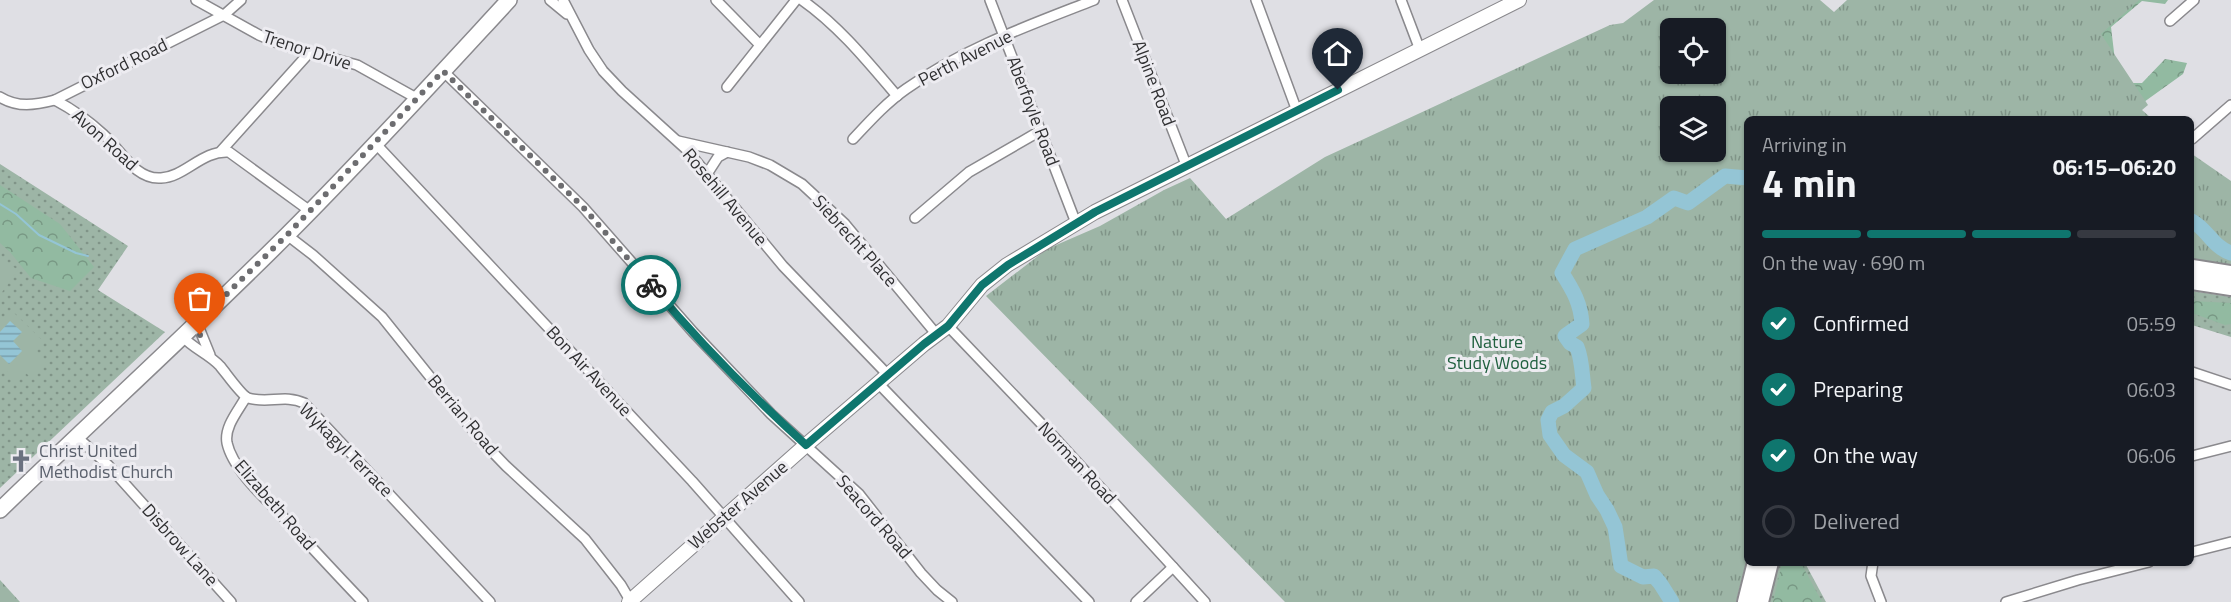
<!DOCTYPE html>
<html lang="en">
<head>
<meta charset="utf-8">
<style>
  :root { --surface:#171b24; --page:#242831; --text:#f1f3f6; --muted:#9ea1a6; --line:#363941; --accent:#0f766e }
  body { margin:0; font-family:"Titillium Web",sans-serif; background:var(--page); color:var(--text); height:100vh; display:flex; flex-direction:column; font-size:22px; white-space:nowrap }
  * { box-sizing:border-box; margin:0 }
  p { font-size:20px; color:var(--muted) }
  .icon { flex:none; width:33px; height:33px; fill:none; stroke:currentColor; stroke-width:2; stroke-linecap:round; stroke-linejoin:round }
  .map { position:relative; flex:1; overflow:hidden }
  .drawer { position:absolute; left:1744px; top:116px; width:450px; height:450px; display:flex; flex-direction:column; background:var(--surface); border-radius:9px; box-shadow:0 2px 4px #0004 }
  .drawer>* { flex:none }
  .fabs { position:absolute; left:1660px; top:18px; display:grid; gap:12px }
  .fabs a { display:grid; place-items:center; width:66px; height:66px; border-radius:9px; background:var(--surface); box-shadow:0 2px 4px #0004; font-size:30px }
  .pin { position:absolute; display:grid; place-items:center; width:51px; height:51px; color:#fff; margin:-62px -26px; border-radius:50% 50% 50% 0; rotate:-45deg; box-shadow:0 0 6px #0007 }
  .pin .icon { rotate:45deg }
  .courier { position:absolute; display:grid; place-items:center; width:60px; height:60px; margin:-30px; border:4px solid #0f766e; border-radius:50%; background:#fff; color:#222; box-shadow:0 2px 8px #0007 }
  .headline em { font-style:normal; font-weight:700 }
  .headline div { display:flex; flex-direction:column-reverse }
  .headline { display:flex; align-items:center; justify-content:space-between; height:102px; padding:0 18px }
  h1 { font-size:39px; font-weight:700; line-height:45px }
  .bar { display:grid; grid-template-columns:repeat(4,1fr); gap:9px 6px; align-content:center; height:72px; padding:0 18px }
  .bar i { height:8px; border-radius:4px; background:var(--line) }
  .bar .active { background:var(--accent) }
  .bar p { grid-column:span 4 }
  ol { padding:0 18px; list-style:none }
  li { display:flex; align-items:center; gap:18px; height:66px }
  li p { margin-inline-start:auto }
  li .icon { padding:6px; border-radius:50%; background:var(--accent); color:#fff; stroke-width:4 }
  li:last-child { color:var(--muted) }
  li i { width:33px; height:33px; border:3px solid var(--line); border-radius:50% }
  .map>svg:first-child { display:block }
</style>
</head>
<body>
<div class="map">
<svg width="2231" height="602" viewBox="0 0 2231 602">
  <defs>
    <pattern id="grass-dots" width="8" height="8" patternUnits="userSpaceOnUse" patternTransform="scale(1.5)"><rect width="8" height="8" fill="#9db5a6"/><path d="M2 2h.1M6 6h.1" fill="none" stroke="#809488" stroke-width="1.8" stroke-linecap="round"/></pattern>
    <pattern id="forest-crowns" width="20" height="18" patternUnits="userSpaceOnUse" patternTransform="scale(1.5)"><rect width="20" height="18" fill="#92baa1"/><path d="M2 6a3 3 0 1 1 6 0M12 15a3 3 0 1 1 6 0" fill="none" stroke="#789884"/></pattern>
    <pattern id="cemetery-stones" width="16" height="16" patternUnits="userSpaceOnUse" patternTransform="scale(1.5)"><rect width="16" height="16" fill="#9db5a6"/><path d="M2 7V4a2 2 0 0 1 4 0v3zM10 15v-3a2 2 0 0 1 4 0v3z" fill="#809488"/></pattern>
    <pattern id="park-tufts" width="24" height="20" patternUnits="userSpaceOnUse" patternTransform="scale(1.5)"><rect width="24" height="20" fill="#9db5a6"/><path d="M3 7l-1-3M5 7V3M7 7l1-3M15 17l-1-3M17 17v-4M19 17l1-3" fill="none" stroke="#809488"/></pattern>
    <pattern id="water-rules" width="6" height="5" patternUnits="userSpaceOnUse" patternTransform="scale(1.5)"><rect width="6" height="5" fill="#94c5d5"/><path d="M0 2.5h6" fill="none" stroke="#79a0ad"/></pattern>
  </defs>
  <rect width="100%" height="100%" fill="#dfdfe4"/>
  <!-- grass -->
  <g fill="url(#grass-dots)">
    <path d="M0,164L128,246L98,290L165,332L0,488Z"/>
    <path d="M2192,291L2231,297V337L2192,325Z"/>
    <path d="M1778,562L1805,563L1826,602H1767Z"/>
  </g>
  <!-- forest -->
  <g fill="url(#forest-crowns)">
    <path d="M2081,0H2168L2165,4L2142,1L2111,27L2116,69L2128,83H2142L2165,59L2187,63L2183,74L2144,102L2072,90Z"/>
    <path d="M0,185L60,224L94,267L70,291L31,278L10,252L0,243Z"/>
    <path d="M2192,301L2231,303V324L2225,325L2192,313Z"/>
    <path d="M1782,563H1801L1822,602H1773Z"/>
  </g>
  <!-- cemetery -->
  <path fill="url(#cemetery-stones)" d="M0,580L20,602H0Z"/>
  <!-- park -->
  <g fill="url(#park-tufts)" fill-rule="evenodd">
    <path d="M1654,0H1820L1834,12L1847,0H2139L2101,34L2148,105L2142,110L2151,118H1748V555L1736,602H1285L986,296L1047,249L1100,226L1164,190L1190,178L1226,219L1325,157L1610,25L1623,23ZM1671,28H1716V74H1671ZM1671,106H1716V152H1671Z"/>
    <path d="M2192,154L2231,181V266L2192,260Z"/>
  </g>
  <!-- pitch -->
  <g fill="#9db5a6">
    <path d="M0,258L18,270L0,295Z"/>
    <path d="M11,310L42,340L33,350L46,362L31,378L24,371L15,379L0,364V321Z"/>
  </g>
  <!-- water -->
  <path fill="url(#water-rules)" d="M10,321L22,332L13,341L22,351L9,364L0,355V332Z"/>
  <g fill="none" stroke-linecap="round" stroke-linejoin="round">
    <!-- stream -->
    <path stroke="#94c5d5" stroke-width="2" d="M0,204L16,214L39,235L76,253L88,256"/>
    <!-- river -->
    <g stroke="#94c5d5" stroke-width="15">
      <path d="M2192,221C2207,229 2214,248 2231,253"/>
      <path d="M1672,602L1660,583L1654,576L1643,577L1621,566L1615,527L1607,510L1597,495L1587,472L1564,455L1550,435L1548,420L1552,412L1564,406L1584,388C1582,374 1582,359 1577,347L1570,343L1565,336L1582,324C1581,304 1573,290 1562,273L1575,249L1647,217L1674,198L1688,203L1725,176L1748,178"/>
    </g>
    <!-- street casing -->
    <g stroke="#8a898d" stroke-width="12">
      <g id="street">
        <path d="M196,0L259,35L280,44L357,65L418,99"/>
        <path d="M550,0L567,14"/>
        <path d="M563,0L589,50L603,71L622,91L687,150L783,266L888,375"/>
        <path d="M716,0L760,45"/>
        <path d="M802,0C839,26 868,62 897,96"/>
        <path d="M990,0L1076,223"/>
        <path d="M1122,0L1187,167"/>
        <path d="M1256,0L1297,111"/>
        <path d="M1401,0L1420,50"/>
        <path d="M2170,21L2194,0"/>
        <path d="M443,71L583,207L693,332L771,414L859,494L921,573L937,590L952,602"/>
        <path d="M727,87L796,0"/>
        <path d="M0,97C18,108 35,105 55,100L224,15L241,0"/>
        <path d="M55,100C72,109 89,121 104,135C121,150 135,180 161,178C185,177 202,150 229,152L310,211"/>
        <path d="M853,139C869,122 886,103 906,89C962,49 1030,25 1094,0"/>
        <path d="M2192,139L2231,105"/>
        <path d="M678,141L749,157L770,165L802,184L845,224L937,335"/>
        <path d="M376,144L692,481L799,602"/>
        <path d="M221,151L310,52"/>
        <path d="M707,174L718,157L727,152"/>
        <path d="M915,218L969,172L1040,131"/>
        <path d="M287,235L313,255L382,317L480,439L506,466L585,539L621,585L631,602"/>
        <path d="M197,323L210,355"/>
        <path d="M948,326L1053,436L1205,602"/>
        <path d="M183,337C194,349 209,354 220,366C226,373 241,395 248,398C268,404 285,394 304,403L490,602"/>
        <path d="M2192,372L2231,385"/>
        <path d="M878,383L1089,602"/>
        <path d="M246,397C238,411 224,427 227,443C233,471 270,503 290,524C314,550 338,576 363,602"/>
        <path d="M77,437L108,465L231,602"/>
        <path d="M2192,456L2231,446"/>
        <path d="M2192,552L2231,542"/>
        <path d="M1873,562L1871,576L1881,602"/>
        <path d="M1136,602L1173,567"/>
        <path d="M2006,602L2078,580L2149,562"/>
      </g>
    </g>
    <!-- secondary casing -->
    <g stroke="#8a898d" stroke-width="16">
      <path id="secondary" d="M629,602L806,445L924,344L948,326L982,285L1007,265L1095,212L1519,0"/>
    </g>
    <!-- primary casing -->
    <g stroke="#8a898d" stroke-width="18">
      <path id="primary" d="M0,510C96,417 194,328 288,234C364,158 436,79 509,0"/>
    </g>
    <!-- highway casing -->
    <g stroke="#8a898d" stroke-width="20">
      <g id="highway">
        <path d="M2192,268L2231,274"/>
        <path d="M2192,281L2231,287"/>
        <path d="M1746,602L1756,562"/>
        <path d="M1760,602L1770,562"/>
      </g>
    </g>
    <!-- street -->
    <use href="#street" stroke="#fff" stroke-width="9"/>
    <!-- secondary -->
    <use href="#secondary" stroke="#fff" stroke-width="14"/>
    <!-- primary -->
    <use href="#primary" stroke="#fff" stroke-width="15"/>
    <!-- highway -->
    <use href="#highway" stroke="#fff" stroke-width="16"/>
  </g>
  <g fill="none" stroke-linecap="round" stroke-linejoin="round">
    <!-- done -->
    <path stroke="#6d6d70" stroke-width="6" stroke-dasharray="0 10.8" d="M200,335L197,323L287,235L443,71L583,207L651,285"/>
    <!-- route -->
    <path stroke="#0f766e" stroke-width="8" d="M651,285C699,342 751,395 806,445L924,344L948,326L982,285L1008,265L1095,212L1338,90"/>
  </g>
  <!-- icons -->
  <defs>
    <g id="church-bare" transform="scale(1.8)"><path d="M-1.2-6h2.4v3.5h3.3v2.4h-3.3V6h-2.4V-.1h-3.3v-2.4h3.3Z" fill="#6b7280" stroke="#edecf1" stroke-width="2.5" paint-order="stroke"/></g>
  </defs>
  <g fill-rule="evenodd">
    <use href="#church-bare" x="21" y="461"/>
  </g>
  <g text-anchor="middle" stroke-width="6" stroke-linejoin="round" paint-order="stroke">
    <!-- street labels -->
    <g font-size="18" fill="#303032" stroke="#edecf1">
      <text transform="translate(307 50) rotate(18)" y="6">Trenor Drive</text>
      <text transform="translate(965 58) rotate(-27)" y="6">Perth Avenue</text>
      <text transform="translate(124 64) rotate(-26)" y="6">Oxford Road</text>
      <text transform="translate(1154 83) rotate(69)" y="6">Alpine Road</text>
      <text transform="translate(1033 111) rotate(69)" y="6">Aberfoyle Road</text>
      <text transform="translate(105 140) rotate(42)" y="6">Avon Road</text>
      <text transform="translate(725 197) rotate(50)" y="6">Rosehill Avenue</text>
      <text transform="translate(855 241) rotate(48)" y="6">Siebrecht Place</text>
      <text transform="translate(589 371) rotate(47)" y="6">Bon Air Avenue</text>
      <text transform="translate(463 415) rotate(50)" y="6">Berrian Road</text>
      <text transform="translate(346 450) rotate(45)" y="6">Wykagyl Terrace</text>
      <text transform="translate(1077 463) rotate(47)" y="6">Norman Road</text>
      <text transform="translate(275 505) rotate(49)" y="6">Elizabeth Road</text>
      <text transform="translate(738 505) rotate(-41)" y="6">Webster Avenue</text>
      <text transform="translate(874 517) rotate(49)" y="6">Seacord Road</text>
      <text transform="translate(180 545) rotate(48)" y="6">Disbrow Lane</text>
    </g>
    <!-- park labels -->
    <g font-size="18" fill="#20603f" stroke="#edecf1">
      <text x="1497" y="348">Nature<tspan x="1497" dy="21">Study Woods</tspan></text>
    </g>
    <!-- worship labels -->
    <g font-size="18" fill="#5b616d" stroke="#edecf1" text-anchor="start">
      <text x="39" y="457">Christ United<tspan x="39" dy="21">Methodist Church</tspan></text>
    </g>
  </g>
</svg>
<div class="fabs">
<a><svg class="icon" aria-label="locate" viewBox="0 0 24 24"><circle cx="12" cy="12" r="6"/><path d="M12 2v4M12 18v4M2 12h4M18 12h4"/></svg></a>
<a><svg class="icon" aria-label="layers" viewBox="0 0 24 24"><path d="M12 4l9 5-9 5-9-5zM3 14l9 5 9-5"/></svg></a>
</div>
<div class="pin" style="left:200px;top:335px;background:#ea580c"><svg class="icon" aria-label="bag" viewBox="0 0 24 24"><path d="M5 8h14l-1 12H6zM9 8a3 3 0 0 1 6 0"/></svg></div>
<div class="pin" style="left:1338px;top:90px;background:#1f2937"><svg class="icon" aria-label="home" viewBox="0 0 24 24"><path d="M3 11l9-7 9 7M6 9v11h12V9"/></svg></div>
<div class="courier" style="left:651px;top:285px"><svg class="icon" aria-label="bike" viewBox="0 0 24 24"><circle cx="6" cy="16" r="4"/><circle cx="18" cy="16" r="4"/><path d="M6 16l4-8h5l3 8M10 8l3 8H6M13 5h3"/></svg></div>
<section class="drawer">
<div class="headline"><div><h1>4 min</h1><p>Arriving in</p></div><em>06:15–06:20</em></div>
<div class="bar"><i class="active"></i><i class="active"></i><i class="active"></i><i></i><p>On the way · 690 m</p></div>
<ol>
<li><svg class="icon" aria-label="check" viewBox="0 0 24 24"><path d="M5 12l5 5 9-10"/></svg>Confirmed<p>05:59</p></li>
<li><svg class="icon" aria-label="check" viewBox="0 0 24 24"><path d="M5 12l5 5 9-10"/></svg>Preparing<p>06:03</p></li>
<li><svg class="icon" aria-label="check" viewBox="0 0 24 24"><path d="M5 12l5 5 9-10"/></svg>On the way<p>06:06</p></li>
<li><i></i>Delivered</li>
</ol>
</section>
</div>
</body>
</html>
